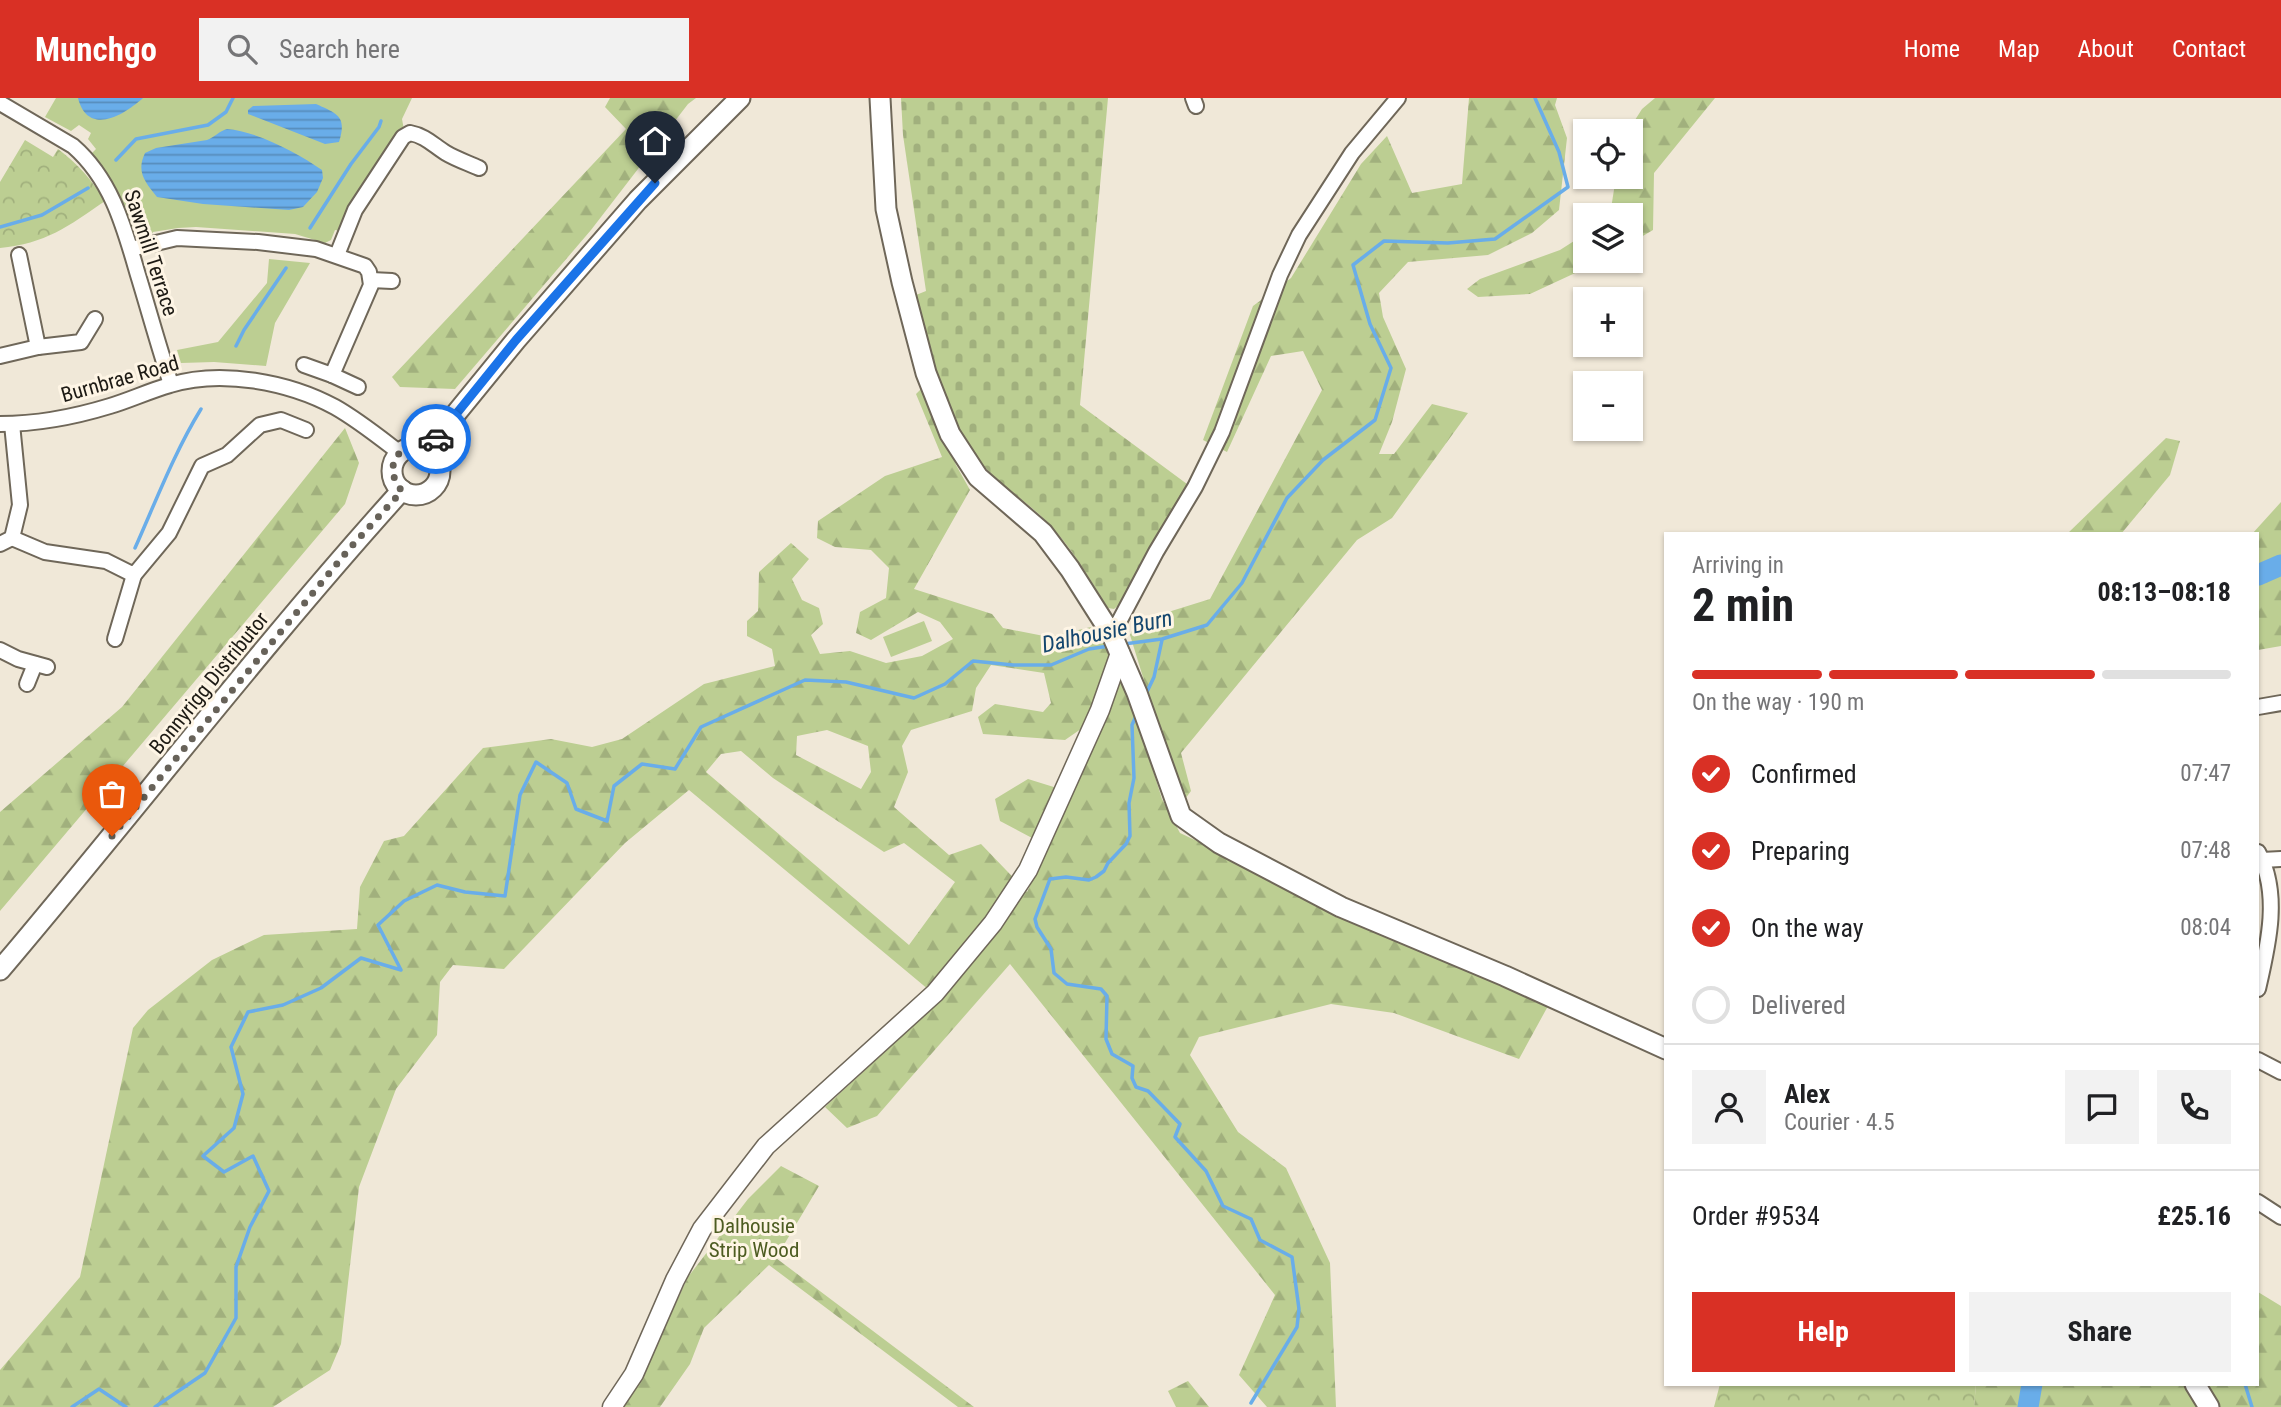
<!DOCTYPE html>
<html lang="en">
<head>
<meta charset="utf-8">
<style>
  :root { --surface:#fff; --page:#f2f2f2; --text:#202124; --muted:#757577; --line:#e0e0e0; --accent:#d93025 }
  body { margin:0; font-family:"Roboto Condensed",sans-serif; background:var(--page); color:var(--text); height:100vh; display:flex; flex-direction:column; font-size:26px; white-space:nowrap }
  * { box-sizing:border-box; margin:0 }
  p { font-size:23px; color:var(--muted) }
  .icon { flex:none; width:38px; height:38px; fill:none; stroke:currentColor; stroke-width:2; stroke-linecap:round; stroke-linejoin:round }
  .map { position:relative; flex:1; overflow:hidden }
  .drawer { position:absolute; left:1664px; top:434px; width:595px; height:854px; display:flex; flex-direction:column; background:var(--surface); border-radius:0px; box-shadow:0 2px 5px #0004 }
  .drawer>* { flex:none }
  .tools { position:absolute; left:1573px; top:21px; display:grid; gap:14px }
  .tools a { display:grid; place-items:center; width:70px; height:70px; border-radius:0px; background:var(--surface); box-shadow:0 2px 5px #0004; font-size:35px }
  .pin { position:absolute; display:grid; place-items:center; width:60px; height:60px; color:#fff; margin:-72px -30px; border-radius:50% 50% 50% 0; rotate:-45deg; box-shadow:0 0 7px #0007 }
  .pin .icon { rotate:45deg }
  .courier { position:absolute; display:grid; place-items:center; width:70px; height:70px; margin:-35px; border:5px solid #1a73e8; border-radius:50%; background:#fff; color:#222; box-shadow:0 2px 9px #0007 }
  .overview em { font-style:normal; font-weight:700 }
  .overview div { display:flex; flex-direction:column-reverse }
  .overview { display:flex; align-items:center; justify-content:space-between; height:119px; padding:0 28px }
  h1 { font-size:46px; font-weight:700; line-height:52px }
  .bar { display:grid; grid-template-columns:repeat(4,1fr); gap:10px 7px; align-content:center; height:84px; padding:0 28px }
  .bar i { height:9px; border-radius:5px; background:var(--line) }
  .bar .active { background:var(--accent) }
  .bar p { grid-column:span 4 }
  .line { display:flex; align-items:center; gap:18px; padding:0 28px; border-top:2px solid var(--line) }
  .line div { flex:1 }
  .round { display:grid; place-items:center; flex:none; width:74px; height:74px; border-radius:0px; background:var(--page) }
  ol { padding:0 28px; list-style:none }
  li { display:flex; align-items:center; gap:21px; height:77px }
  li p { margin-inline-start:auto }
  li .icon { padding:7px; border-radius:50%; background:var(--accent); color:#fff; stroke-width:4 }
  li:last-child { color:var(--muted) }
  li i { width:38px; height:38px; border:4px solid var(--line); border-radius:50% }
  .button { display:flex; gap:14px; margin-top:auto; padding:14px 28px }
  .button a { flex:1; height:80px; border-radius:0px; background:var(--accent); color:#fff; font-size:28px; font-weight:700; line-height:80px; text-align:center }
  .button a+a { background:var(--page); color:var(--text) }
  header { display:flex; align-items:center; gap:42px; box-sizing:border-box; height:98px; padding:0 35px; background:var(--accent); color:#fff }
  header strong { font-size:33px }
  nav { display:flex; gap:38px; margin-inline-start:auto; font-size:24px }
  .search { width:490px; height:63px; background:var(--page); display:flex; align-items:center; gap:18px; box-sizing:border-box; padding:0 24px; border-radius:0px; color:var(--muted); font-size:26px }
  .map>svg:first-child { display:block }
</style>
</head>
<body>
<header>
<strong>Munchgo</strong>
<div class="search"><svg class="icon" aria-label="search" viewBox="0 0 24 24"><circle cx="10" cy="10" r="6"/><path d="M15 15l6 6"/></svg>Search here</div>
<nav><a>Home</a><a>Map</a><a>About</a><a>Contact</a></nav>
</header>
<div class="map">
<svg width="2281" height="1309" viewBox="0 0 2281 1309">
  <defs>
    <pattern id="forest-firs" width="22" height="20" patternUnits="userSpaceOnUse" patternTransform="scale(1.75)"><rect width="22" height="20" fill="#bcce92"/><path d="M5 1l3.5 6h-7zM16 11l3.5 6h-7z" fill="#a1b07d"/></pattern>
    <pattern id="cemetery-stones" width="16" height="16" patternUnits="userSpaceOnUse" patternTransform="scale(1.75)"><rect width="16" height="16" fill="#bcce92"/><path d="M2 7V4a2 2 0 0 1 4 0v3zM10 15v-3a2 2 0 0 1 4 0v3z" fill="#a1b07d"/></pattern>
    <pattern id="park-crowns" width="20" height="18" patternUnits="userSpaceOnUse" patternTransform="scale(1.75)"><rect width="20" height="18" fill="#bcce92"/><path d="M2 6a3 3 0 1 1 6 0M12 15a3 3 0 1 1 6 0" fill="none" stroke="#a1b07d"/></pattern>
    <pattern id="water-rules" width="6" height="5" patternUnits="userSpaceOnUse" patternTransform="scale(1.75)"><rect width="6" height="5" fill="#69ade9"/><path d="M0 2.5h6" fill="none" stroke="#568cbc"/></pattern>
  </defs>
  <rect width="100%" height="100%" fill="#f0e8d8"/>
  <!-- grass -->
  <g fill="#bcce92">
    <path d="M56,0H412L402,21L404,32L340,133L335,132L331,142L325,145L295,136L196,129L178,130L153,134L149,141L136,139L116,90L91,56L96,51L88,41L91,35L79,27L71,33L45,19Z"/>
    <path d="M269,161L310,165L275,225L266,268L214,264L181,265L177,252L218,244L267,185Z"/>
    <path d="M924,523L932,543L891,559L883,539Z"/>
  </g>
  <!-- forest -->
  <g fill="url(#forest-firs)" fill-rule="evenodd">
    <path d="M610,0H696L688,6L591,132L455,291L400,289L392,279L626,31L605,9Z"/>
    <path d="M1469,0H1557L1555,7L1567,40L1559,112L1532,135L1488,157L1408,164L1379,195L1383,219L1406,271L1392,324L1379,356H1394L1432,306L1468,315L1392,420L1357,442L1181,655L1191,693L1185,701L1179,696L1130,537L1136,524L1210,501L1322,292L1303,253L1271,258L1227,354L1203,342L1253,208L1291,180L1361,66L1387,38L1412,95L1462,86Z"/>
    <path d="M1655,0H1715L1654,75L1653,132L1631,145V117H1610L1616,79H1631V33H1628L1642,11Z"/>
    <path d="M1585,136L1586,163H1601L1530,196L1478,199L1467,191L1480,181L1560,152Z"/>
    <path d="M925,287L956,367L970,392L914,491L992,516L1003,530L1049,539L1091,529L1112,556L1091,624L1065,642L983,636L978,619L995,606L1043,614L1051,605L1044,575L991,567L976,590L972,613L911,632L902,648L908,674L894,709L949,757L981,746L1027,794L1049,749L1000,723L995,701L1028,681L1073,695L1117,581L1124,580L1162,701L1180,735L1548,908L1519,961L1394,915L1331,906L1199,939L1190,957L1238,1034L1286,1070L1330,1165L1336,1309H1267L1239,1277L1275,1197L1010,866L877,1018L847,1030L825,1009L941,902L689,692L625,745L504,871L453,867L440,884L437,937L396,991L359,1089L341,1246L330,1272L273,1309H0V1272L80,1179L133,930L148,912L212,862L264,837L357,831L360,789L384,743L404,738L483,650L551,641L592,649L622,641L704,586L775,568L772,551L747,538V523L758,513L759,474L791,445L809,461L792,481L802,502L819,510L823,526L811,537L820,556L850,553L886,565L922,558L953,541L940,524L918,514L871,542L856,535L860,514L886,500L889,470L871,452L835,449L817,440L818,423L885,378L942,359L916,296ZM827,632L868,648L871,674L861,691L796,657L797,638ZM741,653L773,680L884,754L904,745L955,784L909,847L706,674L721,656Z"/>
    <path d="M345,330L359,365L345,406L0,813V714L122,609Z"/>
    <path d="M2166,340L2180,343L2170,377L2121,436H2067Z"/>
    <path d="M2281,404V548L2258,552V436H2252Z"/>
    <path d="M781,1068L819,1088L776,1160L974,1309H958L769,1167L704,1230L690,1266L660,1309H620L648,1265L688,1179L748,1101Z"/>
    <path d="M2258,1194L2281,1208V1309H1974L1976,1286H2258Z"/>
    <path d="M1188,1283L1209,1309H1176L1168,1293Z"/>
  </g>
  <!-- cemetery -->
  <path fill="url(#cemetery-stones)" d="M901,0H1108L1080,307L1187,386L1119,507L1114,511L1108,510C1089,480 1071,448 1046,423C1023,400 995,384 975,358C944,318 930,246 916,197L926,193L903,37Z"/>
  <!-- park -->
  <g fill="url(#park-crowns)">
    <path d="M25,42L53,59L58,51C78,66 92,82 105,103C69,128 45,146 0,150V84Z"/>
    <path d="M1720,1286H1976L1974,1309H1714Z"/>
  </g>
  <!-- water -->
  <g fill="url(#water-rules)">
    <path d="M78,0H143C124,17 88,39 78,0Z"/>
    <path d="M316,6C338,16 347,18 339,44L325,46L248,16V12L253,8Z"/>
    <path d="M227,31C256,33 298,55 322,72L323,80L317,94L303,109L289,112L203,106L157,99C145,84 136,74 145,55L156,50L207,42C215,39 219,33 227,31Z"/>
  </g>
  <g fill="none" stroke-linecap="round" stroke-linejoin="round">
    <!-- stream -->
    <g stroke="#69ade9" stroke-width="3.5">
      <path d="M116,62L136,41L208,27L226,14L233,0"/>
      <path d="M0,129L42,117L88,90"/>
      <path d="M310,130L351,66L379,29L381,23"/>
      <path d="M236,248L244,232L286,170"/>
      <path d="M135,450C156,403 174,355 201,311"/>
      <path d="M1124,546L1162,541L1207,527L1242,485L1287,400L1323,362L1375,322L1391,270L1370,226L1353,167L1384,143L1448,145L1495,141L1568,89L1559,54L1535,0"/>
      <path d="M1145,598L1154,579L1162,542"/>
      <path d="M1136,618L1132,627L1134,680L1129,705L1130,738L1126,746L1108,765L1104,773L1096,779L1089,782L1066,779L1050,781L1035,821L1037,829L1051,851L1054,875L1067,886L1101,891L1107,898L1106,941L1112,956L1133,968L1132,980L1136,989L1148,993L1180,1026L1175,1039L1206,1073L1223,1108L1251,1121L1260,1142L1292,1159L1299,1211L1297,1229L1251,1305"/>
      <path d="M2245,1286L2252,1309"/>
      <path d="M72,1309L99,1291L126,1309"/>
      <path d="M155,1309L205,1275L236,1220V1169L250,1129L269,1093L253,1058L224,1074L203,1058L234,1030L243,996L231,949L248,914L283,907L321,890L361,860L401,872L378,827L404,803L437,787L465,794L505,798L520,697L536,664L567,685L576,711L607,723L614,688L642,666L675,671L701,629L805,582L846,584L914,600L945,586L973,563L1013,567H1051L1089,551L1109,548"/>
    </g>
    <!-- river -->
    <g stroke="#69ade9" stroke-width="21">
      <path d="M2258,477L2281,467"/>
      <path d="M2028,1309L2032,1286"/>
    </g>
    <!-- minor casing -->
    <g stroke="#6f6759" stroke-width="18">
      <g id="minor">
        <path d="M1193,0L1196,8"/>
        <path d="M0,5L73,48C112,82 124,129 138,177C149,213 159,250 171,286"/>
        <path d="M131,151L177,140L258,144L316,151L365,168L369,174L371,187L332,277"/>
        <path d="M19,157L38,249"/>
        <path d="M337,157L355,112L403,39L410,35C426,38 433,47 446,55C456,61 468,65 479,70"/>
        <path d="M371,182L392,183"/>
        <path d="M0,258L38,249L81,244L95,221"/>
        <path d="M304,267L332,277L358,289"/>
        <path d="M0,326C37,326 74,319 110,308C130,302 149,293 170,287C221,271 289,284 335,309C358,322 379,339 400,355"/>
        <path d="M12,440L45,454L106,463L134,477L169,435L202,368L227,357L260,327L281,322L306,332"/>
        <path d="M0,446L12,440L20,407L12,326"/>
        <path d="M1112,537L1156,454L1195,389L1222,334L1280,177L1299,137L1352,55L1398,0"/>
        <path d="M115,541L134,477"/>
        <path d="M0,552L18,561L47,569"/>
        <path d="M27,586L35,566"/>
        <path d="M2258,609L2281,605"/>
        <path d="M2258,754C2281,795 2268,848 2258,891"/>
        <path d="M2262,762L2281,761"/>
        <path d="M2258,962L2281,974"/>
        <path d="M2258,1104L2281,1119"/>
      </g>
    </g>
    <!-- tertiary casing -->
    <g stroke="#6f6759" stroke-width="21">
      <path id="tertiary" d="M612,1309L634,1276L675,1182L702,1131L766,1048L935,895L993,825L1028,772L1100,612L1120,555"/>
    </g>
    <!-- secondary casing -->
    <g stroke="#6f6759" stroke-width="23">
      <g id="secondary">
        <path d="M880,0L886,111L902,184L926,275L950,336L978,379L1043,435L1070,471L1112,537L1137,595L1181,718L1219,745L1341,809L1505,878L1666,951"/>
        <circle cx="416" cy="373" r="24"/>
        <path d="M427,351L516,242L638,102L740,0"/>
        <path d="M0,872C135,713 262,547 402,392"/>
        <path d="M2195,1286L2209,1309"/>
      </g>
    </g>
    <!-- minor -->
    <use href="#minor" stroke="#fff" stroke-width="14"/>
    <!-- tertiary -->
    <use href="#tertiary" stroke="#fff" stroke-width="18"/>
    <!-- secondary -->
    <use href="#secondary" stroke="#fff" stroke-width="19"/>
  </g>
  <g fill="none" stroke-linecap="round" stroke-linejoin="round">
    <!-- done -->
    <path stroke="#676259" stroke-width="7" stroke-dasharray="0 12.6" d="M112,738L350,450L402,393C382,370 397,342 427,351L436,341"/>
    <!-- route -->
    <path stroke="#1a73e8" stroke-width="9" d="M436,341L516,242L655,85"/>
  </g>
  <g text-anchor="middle" stroke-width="6" stroke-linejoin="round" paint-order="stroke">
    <!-- street labels -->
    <g font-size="21" fill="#1d1a14" stroke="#fef5e5">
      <text transform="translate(151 155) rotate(72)" y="7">Sawmill Terrace</text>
      <text transform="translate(120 281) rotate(-16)" y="7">Burnbrae Road</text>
      <text transform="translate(209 585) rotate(-51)" y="7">Bonnyrigg Distributor</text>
    </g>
    <!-- park labels -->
    <g font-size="21" fill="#4d5c21" stroke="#fef5e5">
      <text x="754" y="1135">Dalhousie<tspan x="754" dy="24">Strip Wood</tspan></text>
    </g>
    <!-- water labels -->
    <g font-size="23" font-style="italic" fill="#14466e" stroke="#fef5e5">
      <text transform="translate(1107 533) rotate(-12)" y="8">Dalhousie Burn</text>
    </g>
  </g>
</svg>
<div class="tools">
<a><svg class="icon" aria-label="locate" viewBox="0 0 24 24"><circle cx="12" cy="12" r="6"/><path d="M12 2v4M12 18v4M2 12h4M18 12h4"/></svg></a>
<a><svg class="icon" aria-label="layers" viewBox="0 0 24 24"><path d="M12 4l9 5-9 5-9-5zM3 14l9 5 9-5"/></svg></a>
<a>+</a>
<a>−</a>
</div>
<div class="pin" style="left:112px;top:738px;background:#ea580c"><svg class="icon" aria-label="bag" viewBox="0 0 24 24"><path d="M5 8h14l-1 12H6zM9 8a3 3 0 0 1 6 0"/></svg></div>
<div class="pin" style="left:655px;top:85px;background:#1f2937"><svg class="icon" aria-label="home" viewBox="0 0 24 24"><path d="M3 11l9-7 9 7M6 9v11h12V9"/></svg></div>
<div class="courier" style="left:436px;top:341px"><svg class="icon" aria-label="car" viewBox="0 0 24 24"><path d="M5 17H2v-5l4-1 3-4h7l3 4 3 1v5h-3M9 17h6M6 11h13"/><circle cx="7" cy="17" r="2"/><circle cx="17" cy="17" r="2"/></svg></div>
<section class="drawer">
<div class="overview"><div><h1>2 min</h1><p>Arriving in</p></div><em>08:13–08:18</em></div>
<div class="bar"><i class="active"></i><i class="active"></i><i class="active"></i><i></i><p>On the way · 190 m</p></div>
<ol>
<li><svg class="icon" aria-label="check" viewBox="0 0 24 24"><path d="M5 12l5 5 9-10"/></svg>Confirmed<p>07:47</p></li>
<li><svg class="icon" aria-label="check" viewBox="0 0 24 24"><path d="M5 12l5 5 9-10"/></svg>Preparing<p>07:48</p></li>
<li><svg class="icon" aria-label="check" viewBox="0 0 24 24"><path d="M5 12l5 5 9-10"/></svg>On the way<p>08:04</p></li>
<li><i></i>Delivered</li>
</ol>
<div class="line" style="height:126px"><a class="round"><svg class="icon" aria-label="person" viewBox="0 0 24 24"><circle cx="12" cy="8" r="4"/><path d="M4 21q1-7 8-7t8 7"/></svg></a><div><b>Alex</b><p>Courier · 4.5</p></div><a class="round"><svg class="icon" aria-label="chat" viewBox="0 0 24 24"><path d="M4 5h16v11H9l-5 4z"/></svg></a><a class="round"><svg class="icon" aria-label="phone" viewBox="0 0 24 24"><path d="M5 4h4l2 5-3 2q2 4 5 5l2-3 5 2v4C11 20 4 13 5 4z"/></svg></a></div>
<div class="line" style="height:91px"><div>Order #9534</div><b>£25.16</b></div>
<div class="button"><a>Help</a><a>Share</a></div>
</section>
</div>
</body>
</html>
